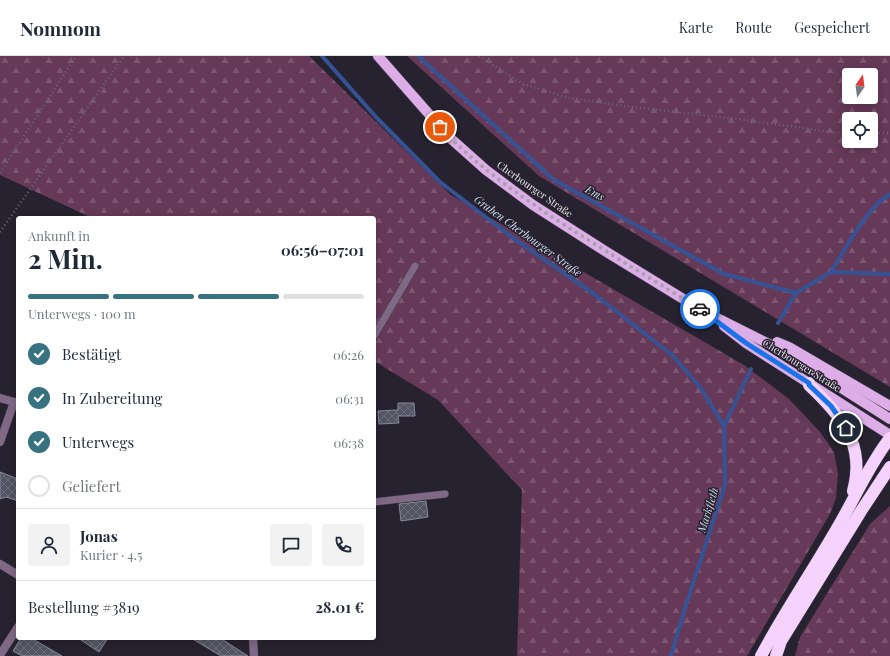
<!DOCTYPE html>
<html lang="de">
<head>
<meta charset="utf-8">
<style>
  :root { --surface:#fff; --page:#f2f2f3; --text:#1f2937; --muted:#747a83; --line:#e0e1e3; --accent:#367280 }
  body { margin:0; font-family:"Playfair Display",serif; background:var(--page); color:var(--text); height:100vh; display:flex; flex-direction:column; font-size:15px; white-space:nowrap }
  * { box-sizing:border-box; margin:0 }
  p { font-size:13px; color:var(--muted) }
  .icon { flex:none; width:22px; height:22px; fill:none; stroke:currentColor; stroke-width:2; stroke-linecap:round; stroke-linejoin:round }
  .map { position:relative; flex:1; overflow:hidden }
  .sheet { position:absolute; left:16px; top:160px; width:360px; height:424px; display:flex; flex-direction:column; background:var(--surface); border-radius:4px; box-shadow:0 2px 10px #0003 }
  .sheet>* { flex:none }
  .needle { width:26px; rotate:14deg }
  .controls { position:absolute; left:842px; top:12px; display:grid; gap:8px }
  .controls a { display:grid; place-items:center; width:36px; height:36px; border-radius:4px; background:var(--surface); box-shadow:0 2px 10px #0003; font-size:20px }
  .pin { position:absolute; display:grid; place-items:center; width:34px; height:34px; color:#fff; margin:-17px; border:2px solid #fff; border-radius:50%; box-shadow:0 1px 4px #0007 }
  .courier { position:absolute; display:grid; place-items:center; width:40px; height:40px; margin:-20px; border:3px solid #1a73e8; border-radius:50%; background:#fff; color:#222; box-shadow:0 1px 5px #0007 }
  .headline em { font-style:normal; font-weight:700 }
  .headline div { display:flex; flex-direction:column-reverse }
  .headline { display:flex; align-items:center; justify-content:space-between; height:68px; padding:0 12px }
  h1 { font-size:26px; font-weight:700; line-height:30px }
  .bar { display:grid; grid-template-columns:repeat(4,1fr); gap:6px 4px; align-content:center; height:48px; padding:0 12px }
  .bar i { height:5px; border-radius:3px; background:var(--line) }
  .bar .selected { background:var(--accent) }
  .bar p { grid-column:span 4 }
  .line { display:flex; align-items:center; gap:10px; padding:0 12px; border-top:1px solid var(--line) }
  .line div { flex:1 }
  .round { display:grid; place-items:center; flex:none; width:42px; height:42px; border-radius:4px; background:var(--page) }
  ol { padding:0 12px; list-style:none }
  li { display:flex; align-items:center; gap:12px; height:44px }
  li p { margin-inline-start:auto }
  li .icon { padding:4px; border-radius:50%; background:var(--accent); color:#fff; stroke-width:4 }
  li:last-child { color:var(--muted) }
  li i { width:22px; height:22px; border:2px solid var(--line); border-radius:50% }
  header { display:flex; align-items:center; gap:24px; box-sizing:border-box; height:56px; padding:0 20px; background:var(--surface); border-bottom:1px solid var(--line) }
  header strong { font-size:19px }
  nav { display:flex; gap:22px; margin-inline-start:auto; font-size:14px }
  .map>svg:first-child { display:block }
</style>
</head>
<body>
<header>
<strong>Nomnom</strong>
<nav><a>Karte</a><a>Route</a><a>Gespeichert</a></nav>
</header>
<div class="map">
<svg width="890" height="600" viewBox="0 0 890 600">
  <defs>
    <pattern id="forest-firs" width="22" height="20" patternUnits="userSpaceOnUse"><rect width="22" height="20" fill="#663959"/><path d="M5 1l3.5 6h-7zM16 11l3.5 6h-7z" fill="#7c5671"/></pattern>
    <pattern id="building-cross-hatch" width="8" height="8" patternUnits="userSpaceOnUse"><rect width="8" height="8" fill="#545564"/><path d="M0 0l8 8M0 8l8-8" fill="none" stroke="#6d6d7a"/></pattern>
  </defs>
  <rect width="100%" height="100%" fill="#27222f"/>
  <!-- forest -->
  <g fill="url(#forest-firs)" fill-rule="evenodd">
    <path d="M0,0H309L451,139L744,309L789,343L820,376L834,396L838,418L836,442L830,458L747,600H517L522,434L438,344L374,305V162H92L0,119Z"/>
    <path d="M407,0H890V331L539,120ZM849,19H871V41H849ZM849,63H871V85H849Z"/>
    <path d="M890,450V600H795L800,581L870,468Z"/>
  </g>
  <g fill="none" stroke-linecap="round" stroke-linejoin="round">
    <!-- stream -->
    <g stroke="#355394" stroke-width="4">
      <path d="M322,0L375,60L440,126L513,182L594,238L672,299L700,331L724,370"/>
      <path d="M418,0L554,124L724,218L796,237"/>
      <path d="M831,216C844,195 868,150 890,138"/>
      <path d="M778,267L796,237L831,216L890,218"/>
      <path d="M671,600L686,549L725,429L724,370L751,313"/>
    </g>
  </g>
  <!-- building -->
  <g fill="url(#building-cross-hatch)" stroke="#868898">
    <path d="M398,347H414L415,360H398L399,367L379,368L378,355L398,354Z"/>
    <path d="M0,416L18,423V445L6,441L0,443Z"/>
    <path d="M426,445L428,461L401,465L399,448Z"/>
    <path d="M21,582H31L62,600H22L13,595Z"/>
    <path d="M78,582H108L99,596Z"/>
    <path d="M191,582H220L248,600H221Z"/>
  </g>
  <g fill="none" stroke-linecap="round" stroke-linejoin="round">
    <!-- lane casing -->
    <g stroke="#423e4a" stroke-width="8">
      <g id="lane">
        <path d="M374,280L415,210"/>
        <path d="M374,446L445,438"/>
      </g>
    </g>
    <!-- street casing -->
    <g stroke="#423e4a" stroke-width="9">
      <g id="street">
        <path d="M0,342L18,347"/>
        <path d="M0,386L14,346"/>
        <path d="M0,508L18,519"/>
        <path d="M253,582L254,600"/>
        <path d="M0,599L18,571"/>
      </g>
    </g>
    <!-- primary casing -->
    <g stroke="#423e4a" stroke-width="11">
      <g id="primary">
        <path d="M378,0L449,81L486,114L533,149L605,195L680,241L703,255L785,296L890,363"/>
        <path d="M724,270L746,287L890,379"/>
        <path d="M777,286L789,291L890,350"/>
      </g>
    </g>
    <!-- highway casing -->
    <g stroke="#423e4a" stroke-width="13">
      <g id="highway">
        <path d="M809,327V329C841,359 866,388 853,435"/>
        <path d="M761,600C785,555 814,513 839,469C856,440 869,409 890,382"/>
        <path d="M776,600L781,585L861,455L890,411"/>
      </g>
    </g>
    <!-- path -->
    <g stroke="#6a6571" stroke-width="2.5" stroke-dasharray="1 3" stroke-linecap="butt">
      <path d="M479,0L523,28L569,42L640,52L746,64L838,77H849"/>
      <path d="M871,77H890"/>
      <path d="M0,117L76,0"/>
      <path d="M0,176L124,0"/>
    </g>
    <!-- lane -->
    <use href="#lane" stroke="#806985" stroke-width="7"/>
    <!-- street -->
    <use href="#street" stroke="#806985" stroke-width="8"/>
    <!-- primary -->
    <use href="#primary" stroke="#ddade7" stroke-width="10"/>
    <!-- highway -->
    <use href="#highway" stroke="#f5d2fc" stroke-width="12"/>
  </g>
  <g fill="none" stroke-linecap="round" stroke-linejoin="round">
    <!-- done -->
    <path stroke="#a6a2ac" stroke-width="4" stroke-dasharray="0 7.2" d="M440,71C477,111 523,142 569,172C612,199 656,226 700,253"/>
    <!-- route -->
    <path stroke="#1a73e8" stroke-width="5" d="M700,253L746,287L809,327V329L831,350L846,372"/>
  </g>
  <g text-anchor="middle" stroke-width="3" stroke-linejoin="round" paint-order="stroke">
    <!-- street labels -->
    <g font-size="10" fill="#eae7f0" stroke="#27222f">
      <text transform="translate(535 133) rotate(35)" y="4">Cherbourger Straße</text>
      <text transform="translate(802 309) rotate(32)" y="4">Cherbourger Straße</text>
    </g>
    <!-- water labels -->
    <g font-size="11" font-style="italic" fill="#d5dff2" stroke="#27222f">
      <text transform="translate(595 137) rotate(29)" y="4">Ems</text>
      <text transform="translate(528 180) rotate(36)" y="4">Graben Cherbourger Straße</text>
      <text transform="translate(708 454) rotate(-73)" y="4">Markfleth</text>
    </g>
  </g>
</svg>
<div class="controls">
<a><svg class="needle" viewBox="-14 -14 28 28"><path d="M0-13l5 13h-10z" fill="#e53935"/><path d="M0 13l5-13h-10z" fill="#747a83"/></svg></a>
<a><svg class="icon" aria-label="locate" viewBox="0 0 24 24"><circle cx="12" cy="12" r="6"/><path d="M12 2v4M12 18v4M2 12h4M18 12h4"/></svg></a>
</div>
<div class="pin" style="left:440px;top:71px;background:#ea580c"><svg class="icon" aria-label="bag" viewBox="0 0 24 24"><path d="M5 8h14l-1 12H6zM9 8a3 3 0 0 1 6 0"/></svg></div>
<div class="pin" style="left:846px;top:372px;background:#1f2937"><svg class="icon" aria-label="home" viewBox="0 0 24 24"><path d="M3 11l9-7 9 7M6 9v11h12V9"/></svg></div>
<div class="courier" style="left:700px;top:253px"><svg class="icon" aria-label="car" viewBox="0 0 24 24"><path d="M5 17H2v-5l4-1 3-4h7l3 4 3 1v5h-3M9 17h6M6 11h13"/><circle cx="7" cy="17" r="2"/><circle cx="17" cy="17" r="2"/></svg></div>
<section class="sheet">
<div class="headline"><div><h1>2 Min.</h1><p>Ankunft in</p></div><em>06:56–07:01</em></div>
<div class="bar"><i class="selected"></i><i class="selected"></i><i class="selected"></i><i></i><p>Unterwegs · 100 m</p></div>
<ol>
<li><svg class="icon" aria-label="check" viewBox="0 0 24 24"><path d="M5 12l5 5 9-10"/></svg>Bestätigt<p>06:26</p></li>
<li><svg class="icon" aria-label="check" viewBox="0 0 24 24"><path d="M5 12l5 5 9-10"/></svg>In Zubereitung<p>06:31</p></li>
<li><svg class="icon" aria-label="check" viewBox="0 0 24 24"><path d="M5 12l5 5 9-10"/></svg>Unterwegs<p>06:38</p></li>
<li><i></i>Geliefert</li>
</ol>
<div class="line" style="height:72px"><a class="round"><svg class="icon" aria-label="person" viewBox="0 0 24 24"><circle cx="12" cy="8" r="4"/><path d="M4 21q1-7 8-7t8 7"/></svg></a><div><b>Jonas</b><p>Kurier · 4.5</p></div><a class="round"><svg class="icon" aria-label="chat" viewBox="0 0 24 24"><path d="M4 5h16v11H9l-5 4z"/></svg></a><a class="round"><svg class="icon" aria-label="phone" viewBox="0 0 24 24"><path d="M5 4h4l2 5-3 2q2 4 5 5l2-3 5 2v4C11 20 4 13 5 4z"/></svg></a></div>
<div class="line" style="height:52px"><div>Bestellung #3819</div><b>28.01 €</b></div>
</section>
</div>
</body>
</html>
